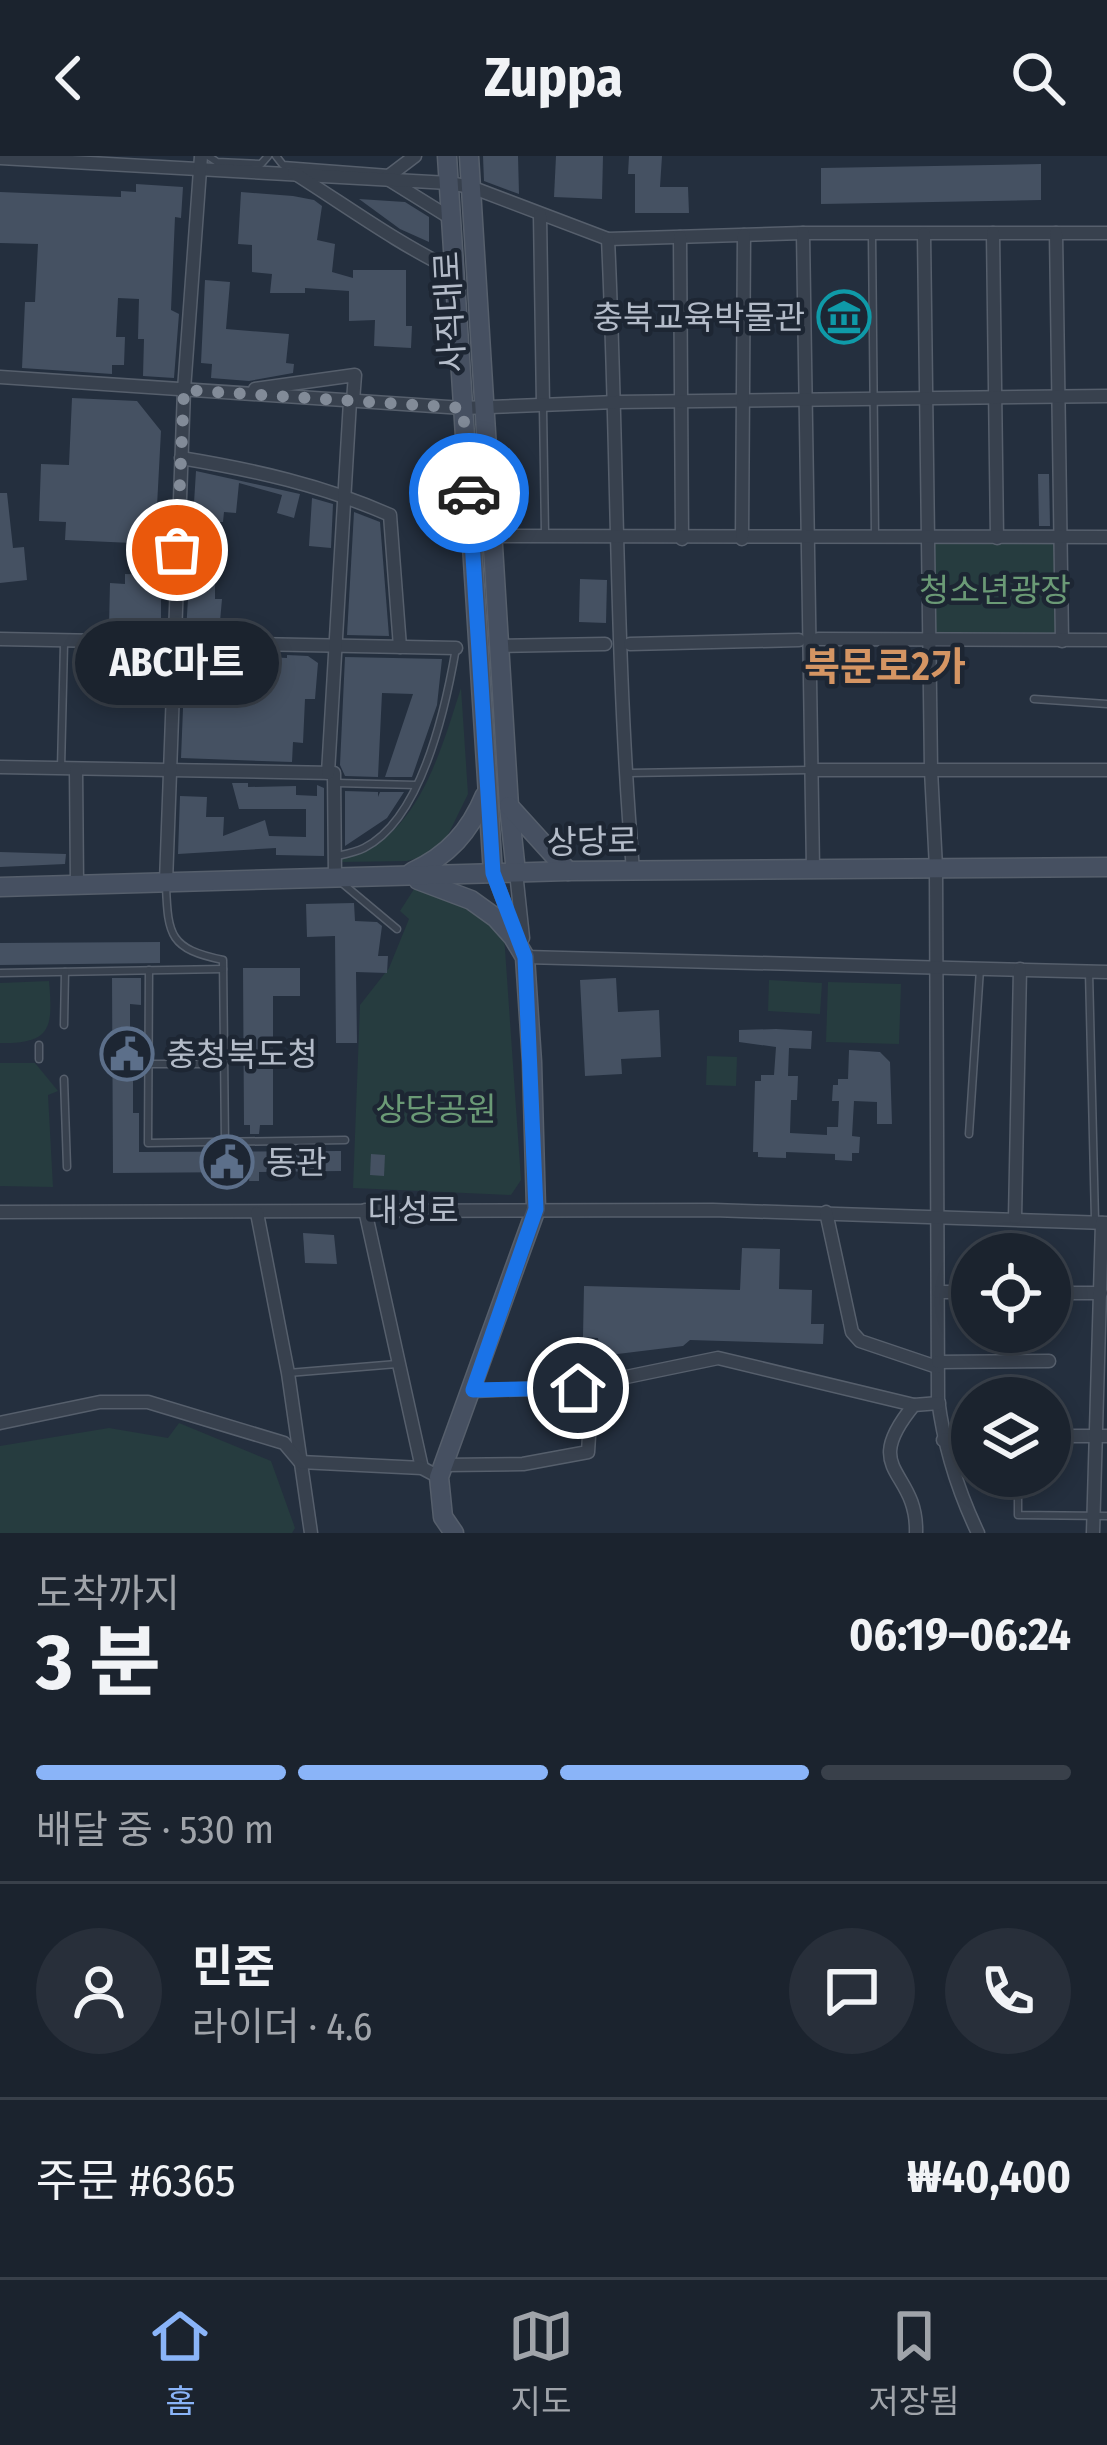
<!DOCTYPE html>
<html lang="ko">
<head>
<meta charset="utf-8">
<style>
  :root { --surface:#1b232e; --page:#282f3a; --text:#f1f3f6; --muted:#a0a4aa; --line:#39404a; --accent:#8ab4f8 }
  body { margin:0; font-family:"Fira Sans Condensed","Noto Sans KR",sans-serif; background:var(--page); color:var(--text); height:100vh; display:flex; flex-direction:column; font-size:45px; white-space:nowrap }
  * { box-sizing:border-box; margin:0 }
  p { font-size:39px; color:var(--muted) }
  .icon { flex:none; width:66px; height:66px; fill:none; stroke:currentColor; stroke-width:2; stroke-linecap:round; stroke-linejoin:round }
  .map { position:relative; height:1377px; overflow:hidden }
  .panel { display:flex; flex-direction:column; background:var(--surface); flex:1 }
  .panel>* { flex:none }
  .fabs { position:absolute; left:951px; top:1077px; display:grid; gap:24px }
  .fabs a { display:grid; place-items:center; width:120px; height:120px; border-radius:50%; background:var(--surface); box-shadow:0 6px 18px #0003,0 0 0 3px var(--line); font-size:60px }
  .pin { position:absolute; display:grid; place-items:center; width:102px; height:102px; color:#fff; margin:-51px; border:6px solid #fff; border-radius:50%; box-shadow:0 3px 12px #0007 }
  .courier { position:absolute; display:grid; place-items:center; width:120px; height:120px; margin:-60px; border:9px solid #1a73e8; border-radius:50%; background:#fff; color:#222; box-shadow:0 3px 15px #0007 }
  .bubble { position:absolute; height:84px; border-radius:42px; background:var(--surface); box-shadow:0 6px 18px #0003,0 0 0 3px var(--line); font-size:39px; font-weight:700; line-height:84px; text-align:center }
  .headline em { font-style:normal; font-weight:700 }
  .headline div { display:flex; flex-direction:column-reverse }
  .headline { display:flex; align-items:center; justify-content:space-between; height:204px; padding:0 36px }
  h1 { font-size:78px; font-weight:700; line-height:90px }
  .bar { display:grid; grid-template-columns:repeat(4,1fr); gap:18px 12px; align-content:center; height:144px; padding:0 36px }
  .bar i { height:15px; border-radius:9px; background:var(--line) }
  .bar .selected { background:var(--accent) }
  .bar p { grid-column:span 4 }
  .line { display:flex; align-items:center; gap:30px; padding:0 36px; border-top:3px solid var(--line) }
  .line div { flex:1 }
  .round { display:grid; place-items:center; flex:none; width:126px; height:126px; border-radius:63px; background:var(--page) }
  header { display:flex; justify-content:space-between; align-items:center; height:156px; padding:0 36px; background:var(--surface); font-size:54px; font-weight:700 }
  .dock { display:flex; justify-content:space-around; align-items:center; height:168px; border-top:3px solid var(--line); background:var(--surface); font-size:33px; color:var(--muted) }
  .dock a { display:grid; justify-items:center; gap:6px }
  .dock .selected { color:var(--accent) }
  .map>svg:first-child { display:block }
</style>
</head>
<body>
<header><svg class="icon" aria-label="back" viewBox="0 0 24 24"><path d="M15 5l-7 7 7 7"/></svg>Zuppa<svg class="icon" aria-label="search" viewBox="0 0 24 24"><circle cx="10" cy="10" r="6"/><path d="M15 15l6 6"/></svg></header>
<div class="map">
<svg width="1107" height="1377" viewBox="0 0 1107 1377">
  <rect width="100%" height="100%" fill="#242f3e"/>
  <!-- green -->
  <g fill="#263c3f">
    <path d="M1059,385V472L1052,482L947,483L934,475L931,386Z"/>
    <path d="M461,532L468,638L444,687L429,699L407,705L341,706V702C416,690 441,594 461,532Z"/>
    <path d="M416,730L476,752L504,779L521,1024L511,1039L353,1032L360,849L389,812L409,763L400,755Z"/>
    <path d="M769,824L822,827L820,858L768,855Z"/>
    <path d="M49,825C53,871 52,888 0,887V827Z"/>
    <path d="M828,826L901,828L899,888L826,886Z"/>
    <path d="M707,900L737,901L736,930L706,929Z"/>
    <path d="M0,907H35L58,935L48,939L53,1031L0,1030Z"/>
    <path d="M179,1267L271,1305L295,1372L292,1377H0V1290L109,1272L168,1282Z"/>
  </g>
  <!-- building -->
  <g fill="#455162">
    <path d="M483,0H518L519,38L484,25Z"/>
    <path d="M556,0H603L602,43L554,41Z"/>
    <path d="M629,0H662L660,31H688L689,57H635V18H628Z"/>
    <path d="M1041,8V44L821,48V12Z"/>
    <path d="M136,28L183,31L181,62L175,61L171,154L179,158L174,222L143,220L144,183H138L139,143L118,142L116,181H125L124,209H112V218L22,212L25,146H35L38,88L0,87V36L121,41V35L136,36Z"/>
    <path d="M241,36L293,40L314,44L322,50L317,84L335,88L332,116L353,122V114H406V170H412L411,192L374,190L375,164L349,165V135L305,132V137H270L272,118L252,116V89L238,88Z"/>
    <path d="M359,43L405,46L429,61V86L400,73Z"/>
    <path d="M205,124L230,126L226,173L289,178L286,207L294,208L293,217L249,225L211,222L212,208L201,207Z"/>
    <path d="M72,242L137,245L161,275L155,388L65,384L66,366L39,365L41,308L69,309Z"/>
    <path d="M196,315L300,338L294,362L277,357L282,339L239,327L236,357L224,356L223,366H217L215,416V443H222L219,477L186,475Z"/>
    <path d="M1038,318H1049L1050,370H1039Z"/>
    <path d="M0,337H7L13,392L24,391L27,424L0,427Z"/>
    <path d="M312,342L333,348L331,392L309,390Z"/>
    <path d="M354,356L380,366L389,480L347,479Z"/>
    <path d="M125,418L161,419V463L153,471L109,470L110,427L125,428Z"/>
    <path d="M580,423L607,424L606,467L579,466Z"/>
    <path d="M287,499L308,500L318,507L315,543H305L303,587L293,586L292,606L181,602L185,503L251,507V500L287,502Z"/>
    <path d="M345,501L442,503L437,549L412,621H385L413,538L382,537L378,621L345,620L340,609Z"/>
    <path d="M232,627H248V631L296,630V639L317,640V629L324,632V700L276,699V692L178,698L180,640L207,641L206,661H224L223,680L265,664L269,680L306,681V653H239Z"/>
    <path d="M345,635L378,636V641L380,636H404L387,662L345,690Z"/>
    <path d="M0,696L66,698L65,708L0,711Z"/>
    <path d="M354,747L355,765L377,766L382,770L378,800H388L387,817L356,816L357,887H336L335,780L307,781L306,748Z"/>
    <path d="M160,786V807L0,809V787Z"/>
    <path d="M243,812H300V840H273V969H260L259,978H250V969H244Z"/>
    <path d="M112,822H141V849L130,848V883H141V910H133V957H139V996L341,995V1015L259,1016V1025H249L250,1016L113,1017Z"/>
    <path d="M616,822L618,856L659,854L661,901L621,903L622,918L585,920L580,824Z"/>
    <path d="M776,873L812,875L811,893L789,892L788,920H798L797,944H791L790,977L827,979V971H838L839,945H832L833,929H838V923H848L849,894L880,896L890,906L892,968H877V946L854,945L852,980L860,981L859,997H852V1005L835,1004V998L786,996V1002L758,1001V996H753L755,925H761V919H774L776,891L739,886V874Z"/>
    <path d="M371,998L385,999L384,1020L370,1019Z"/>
    <path d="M303,1077L334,1079L337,1108L305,1107Z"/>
    <path d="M742,1092L780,1093L779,1133L812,1134L811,1168H824L823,1188L690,1184L683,1190L601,1200L598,1182L583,1181L584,1130L740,1134Z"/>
  </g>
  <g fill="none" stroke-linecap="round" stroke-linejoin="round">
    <!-- lane casing -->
    <g stroke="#565f6c" stroke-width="9">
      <g id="lane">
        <path d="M208,0L217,6L261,8L268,0"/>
        <path d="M276,0L283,9L389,17"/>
        <path d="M872,80L875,379"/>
        <path d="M543,252L545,377"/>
        <path d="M1034,543L1107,548"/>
        <path d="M61,612L64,488"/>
        <path d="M629,617L808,614"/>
        <path d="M337,627L416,629"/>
        <path d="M337,700C346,698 356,696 364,692C422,663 446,550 456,492"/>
        <path d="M342,727L397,773"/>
        <path d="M166,730C168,780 170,793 223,804L225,987"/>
        <path d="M149,814L148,987L345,984"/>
        <path d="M1089,816L1095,1064"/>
        <path d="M0,817L223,813"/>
        <path d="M64,869L65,816"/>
        <path d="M39,889V903"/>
        <path d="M149,908H224"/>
        <path d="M64,923L67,1011"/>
        <path d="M969,978L980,813"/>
        <path d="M288,1217L397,1208"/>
        <path d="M1018,1321V1359L1107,1360"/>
      </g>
    </g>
    <!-- street casing -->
    <g stroke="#565f6c" stroke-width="15">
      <g id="street">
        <path d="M415,0L386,22L452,63"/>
        <path d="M0,2L449,27L471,31L608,83L803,77H1107"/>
        <path d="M294,17C348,51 398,88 455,115"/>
        <path d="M540,59L543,249"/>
        <path d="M803,77L813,713"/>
        <path d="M993,77L997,382"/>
        <path d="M1056,77L1062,485"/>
        <path d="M924,78L931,614L936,712L938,1243C944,1291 957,1333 978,1377"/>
        <path d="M680,81L682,383"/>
        <path d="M608,83C618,294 615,504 633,714"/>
        <path d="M0,221L463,252L616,246L1107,240"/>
        <path d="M255,233L355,219L353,245"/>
        <path d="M181,302C254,314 322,329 390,359L400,491"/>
        <path d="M493,380L1107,381"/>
        <path d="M742,383L744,79"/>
        <path d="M0,483L456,492"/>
        <path d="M818,483L1107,484"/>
        <path d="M630,488L799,484"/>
        <path d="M499,490L605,488"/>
        <path d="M0,611L334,617L335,721"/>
        <path d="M76,614L77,729"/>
        <path d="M811,614H1107"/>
        <path d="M328,617L350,245"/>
        <path d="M516,716L523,782"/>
        <path d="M493,717L516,778"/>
        <path d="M166,726L184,234L201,0"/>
        <path d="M525,801L1107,816"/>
        <path d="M365,1054L422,1312"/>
        <path d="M0,1056L713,1054L1107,1067"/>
        <path d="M826,1056L852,1176L860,1185L937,1211"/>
        <path d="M257,1057L288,1217L311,1377"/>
        <path d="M1015,1062L1020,813"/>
        <path d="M938,1136H972"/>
        <path d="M1050,1137H1101"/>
        <path d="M938,1206L1049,1205"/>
        <path d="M473,1235L578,1231L718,1202L914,1249"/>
        <path d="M0,1267L100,1246H148L284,1287L300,1306L422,1312L439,1321"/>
        <path d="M1050,1280H1107"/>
        <path d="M943,1284L972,1281"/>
        <path d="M445,1309L523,1308L588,1296L589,1280L578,1231"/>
        <path d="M916,1377C918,1312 858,1317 914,1249L939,1247"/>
        <path d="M1093,1377L1102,1067"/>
      </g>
    </g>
    <!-- secondary casing -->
    <g stroke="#565f6c" stroke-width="21">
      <g id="secondary">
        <path d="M447,0L493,717"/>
        <path d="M469,0L509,650L516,716"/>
        <path d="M509,650L568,715"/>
        <path d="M412,716C448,700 470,675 485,639"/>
        <path d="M418,724L471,744L496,762L513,781L525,801L532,906L536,1053L439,1321L443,1361L454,1377"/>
        <path d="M0,731L568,715L1107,711"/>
      </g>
    </g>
    <!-- lane -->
    <use href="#lane" stroke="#38414e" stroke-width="6"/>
    <!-- street -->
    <use href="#street" stroke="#38414e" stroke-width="12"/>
    <!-- secondary -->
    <use href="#secondary" stroke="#465061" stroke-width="18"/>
  </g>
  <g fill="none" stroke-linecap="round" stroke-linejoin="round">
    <!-- done -->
    <path stroke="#828b98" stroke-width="12" stroke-dasharray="0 21.6" d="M177,394L184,234L463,252L469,337"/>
    <!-- route -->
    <path stroke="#1a73e8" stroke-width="15" d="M469,337L493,717L525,801L536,1053L473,1234L578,1232"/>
  </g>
  <!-- icons -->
  <defs>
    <g id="museum-ring" transform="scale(2.7)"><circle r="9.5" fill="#1d2633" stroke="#0f9aa8" stroke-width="1.5"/><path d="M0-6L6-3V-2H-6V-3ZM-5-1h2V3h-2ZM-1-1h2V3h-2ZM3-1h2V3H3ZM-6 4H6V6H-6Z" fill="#0f9aa8"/></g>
    <g id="civic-ring" transform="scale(2.7)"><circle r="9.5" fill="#1d2633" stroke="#5c6f8a" stroke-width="1.5"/><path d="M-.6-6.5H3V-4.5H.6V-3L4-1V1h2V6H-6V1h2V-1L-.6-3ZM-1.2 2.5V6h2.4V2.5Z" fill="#5c6f8a"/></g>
  </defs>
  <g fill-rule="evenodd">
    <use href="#museum-ring" x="844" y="161"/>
    <use href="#civic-ring" x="127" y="898"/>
    <use href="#civic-ring" x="227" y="1006"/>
  </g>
  <g text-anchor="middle" stroke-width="9" stroke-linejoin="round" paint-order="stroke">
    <!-- street labels -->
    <g font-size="33" fill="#b4bcc9" stroke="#1d2633">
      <text transform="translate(449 156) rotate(-93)" y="12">사직대로</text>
      <text transform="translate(592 685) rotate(-1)" y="12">상당로</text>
      <text x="413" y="1066">대성로</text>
    </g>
    <!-- poi labels -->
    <g font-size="33" fill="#b4bcc9" stroke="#1d2633" text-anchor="start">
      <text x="805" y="173" text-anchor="end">충북교육박물관</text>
      <text x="166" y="910">충청북도청</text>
      <text x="266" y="1018">동관</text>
    </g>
    <!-- park labels -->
    <g font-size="33" fill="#6b9a76" stroke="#1d2633">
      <text x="995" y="446">청소년광장</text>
      <text x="436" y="965">상당공원</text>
    </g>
    <!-- quarter labels -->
    <g font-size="39" font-weight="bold" fill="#d59563" stroke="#1d2633">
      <text x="885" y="524">북문로2가</text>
    </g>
  </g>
</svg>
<div class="fabs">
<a><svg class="icon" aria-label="locate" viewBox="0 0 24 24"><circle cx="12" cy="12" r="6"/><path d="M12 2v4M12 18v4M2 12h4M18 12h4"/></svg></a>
<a><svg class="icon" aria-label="layers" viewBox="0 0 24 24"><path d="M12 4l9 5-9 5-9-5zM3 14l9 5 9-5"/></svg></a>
</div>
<div class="pin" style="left:177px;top:394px;background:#ea580c"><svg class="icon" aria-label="bag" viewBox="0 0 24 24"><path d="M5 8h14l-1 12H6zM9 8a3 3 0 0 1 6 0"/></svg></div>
<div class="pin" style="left:578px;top:1232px;background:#1f2937"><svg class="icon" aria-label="home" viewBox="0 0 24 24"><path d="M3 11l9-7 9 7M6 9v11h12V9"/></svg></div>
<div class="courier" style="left:469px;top:337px"><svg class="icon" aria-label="car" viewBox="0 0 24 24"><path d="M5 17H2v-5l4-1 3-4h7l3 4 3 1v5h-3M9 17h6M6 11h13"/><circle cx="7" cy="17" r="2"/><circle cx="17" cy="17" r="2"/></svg></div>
<div class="bubble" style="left:75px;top:465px;width:204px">ABC마트</div>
</div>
<section class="panel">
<div class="headline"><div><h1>3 분</h1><p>도착까지</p></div><em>06:19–06:24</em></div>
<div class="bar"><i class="selected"></i><i class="selected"></i><i class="selected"></i><i></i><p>배달 중 · 530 m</p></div>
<div class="line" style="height:216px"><a class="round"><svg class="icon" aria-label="person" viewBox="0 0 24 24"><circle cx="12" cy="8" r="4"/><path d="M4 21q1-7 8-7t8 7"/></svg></a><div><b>민준</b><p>라이더 · 4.6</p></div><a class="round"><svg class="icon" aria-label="chat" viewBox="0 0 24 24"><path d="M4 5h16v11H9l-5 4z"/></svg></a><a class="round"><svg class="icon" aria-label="phone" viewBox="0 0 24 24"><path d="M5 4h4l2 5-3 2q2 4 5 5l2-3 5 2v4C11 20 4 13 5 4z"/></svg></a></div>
<div class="line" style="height:156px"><div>주문 #6365</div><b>₩40,400</b></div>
</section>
<nav class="dock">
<a class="selected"><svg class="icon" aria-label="home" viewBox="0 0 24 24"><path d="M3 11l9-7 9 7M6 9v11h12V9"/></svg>홈</a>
<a><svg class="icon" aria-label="map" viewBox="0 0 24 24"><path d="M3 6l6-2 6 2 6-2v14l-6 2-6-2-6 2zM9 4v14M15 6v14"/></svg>지도</a>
<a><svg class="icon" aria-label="saved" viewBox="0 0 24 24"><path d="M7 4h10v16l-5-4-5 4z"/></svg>저장됨</a>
</nav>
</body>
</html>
